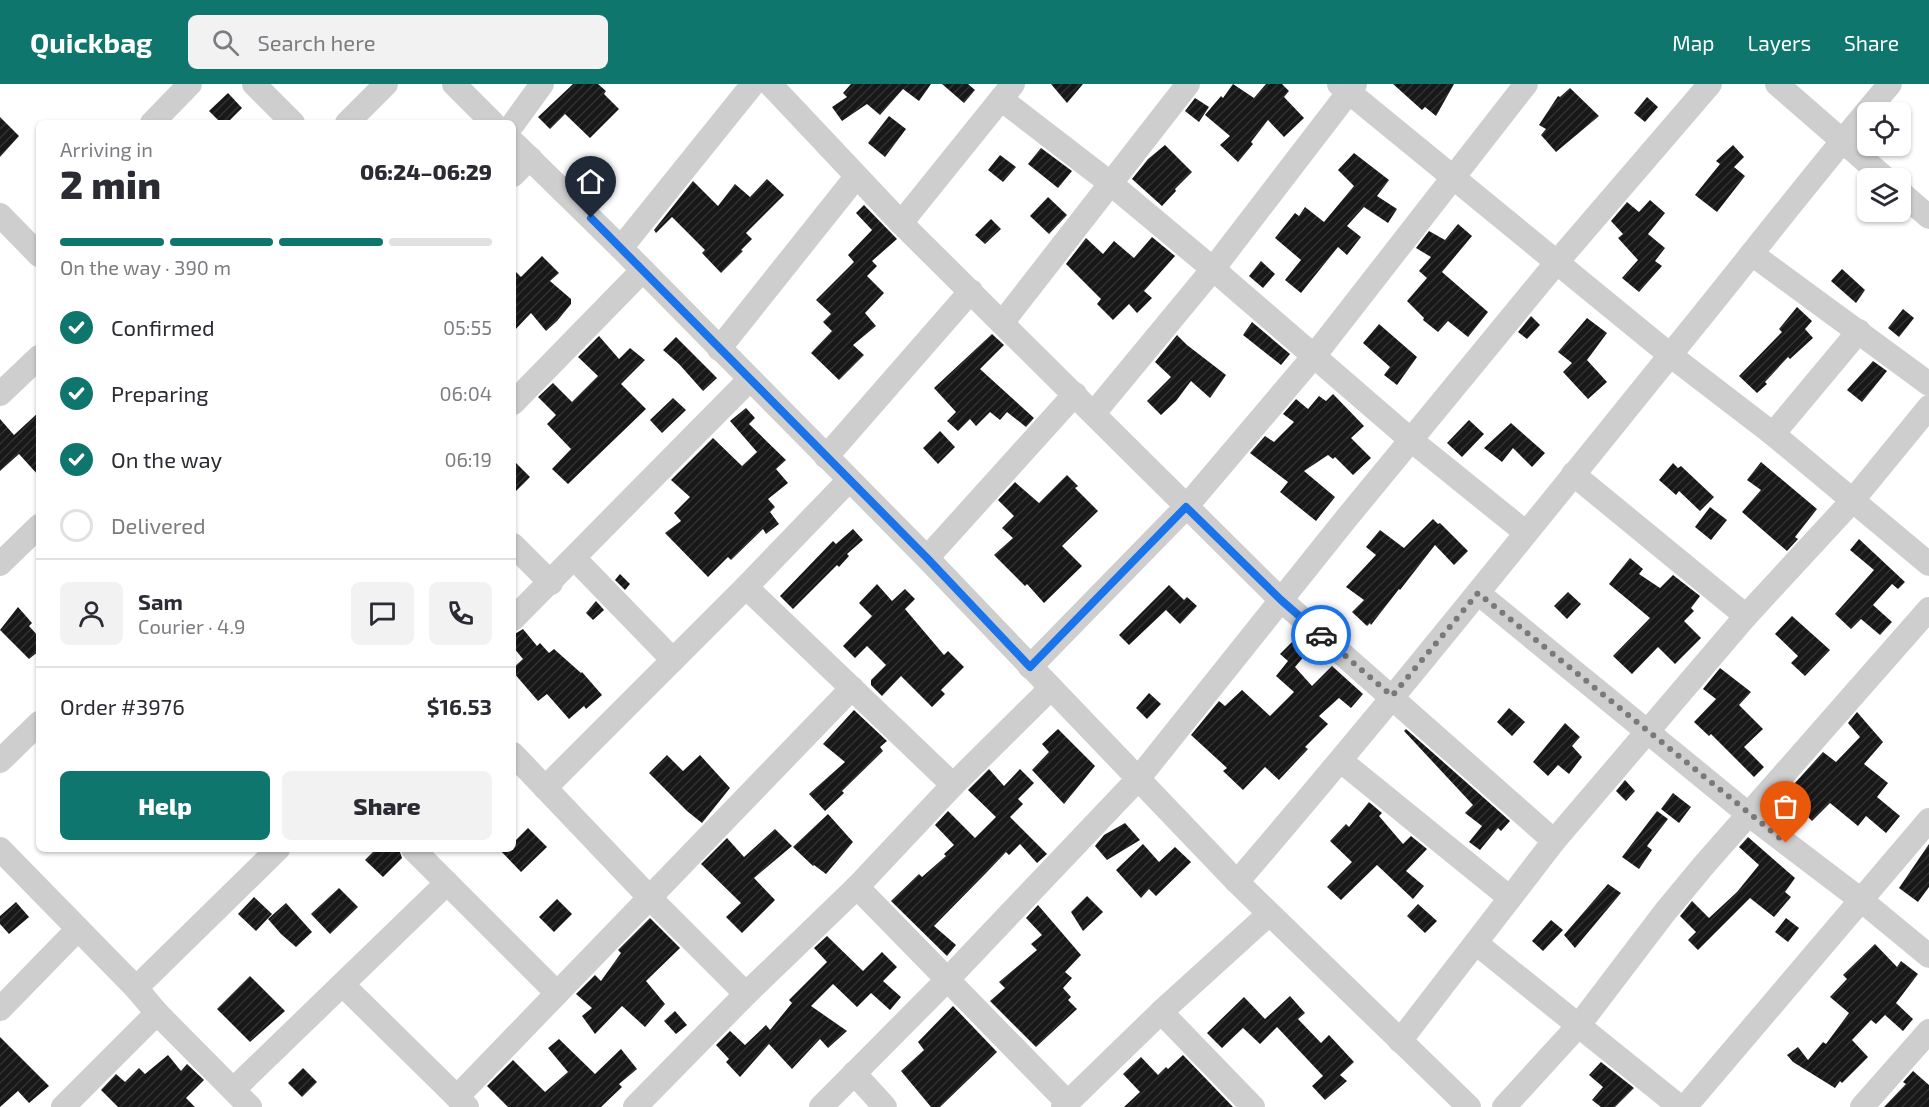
<!DOCTYPE html>
<html lang="en">
<head>
<meta charset="utf-8">
<style>
  :root { --surface:#fff; --page:#f2f2f3; --text:#2b2b33; --muted:#7c7c81; --line:#e1e1e2; --accent:#0f766e }
  body { margin:0; font-family:"Exo 2",sans-serif; background:var(--page); color:var(--text); height:100vh; display:flex; flex-direction:column; font-size:22px; white-space:nowrap }
  * { box-sizing:border-box; margin:0 }
  p { font-size:20px; color:var(--muted) }
  .icon { flex:none; width:33px; height:33px; fill:none; stroke:currentColor; stroke-width:2; stroke-linecap:round; stroke-linejoin:round }
  .map { position:relative; flex:1; overflow:hidden }
  .drawer { position:absolute; left:36px; top:36px; width:480px; height:732px; display:flex; flex-direction:column; background:var(--surface); border-radius:9px; box-shadow:0 2px 4px #0004 }
  .drawer>* { flex:none }
  .controls { position:absolute; left:1857px; top:18px; display:grid; gap:12px }
  .controls a { display:grid; place-items:center; width:54px; height:54px; border-radius:9px; background:var(--surface); box-shadow:0 2px 4px #0004; font-size:30px }
  .pin { position:absolute; display:grid; place-items:center; width:51px; height:51px; color:#fff; margin:-62px -26px; border-radius:50% 50% 50% 0; rotate:-45deg; box-shadow:0 0 6px #0007 }
  .pin .icon { rotate:45deg }
  .courier { position:absolute; display:grid; place-items:center; width:60px; height:60px; margin:-30px; border:4px solid #1a73e8; border-radius:50%; background:#fff; color:#222; box-shadow:0 2px 8px #0007 }
  .headline em { font-style:normal; font-weight:800 }
  .headline div { display:flex; flex-direction:column-reverse }
  .headline { display:flex; align-items:center; justify-content:space-between; height:102px; padding:0 24px }
  h1 { font-size:39px; font-weight:800; line-height:45px }
  .bar { display:grid; grid-template-columns:repeat(4,1fr); gap:9px 6px; align-content:center; height:72px; padding:0 24px }
  .bar i { height:8px; border-radius:4px; background:var(--line) }
  .bar .on { background:var(--accent) }
  .bar p { grid-column:span 4 }
  .line { display:flex; align-items:center; gap:15px; padding:0 24px; border-top:2px solid var(--line) }
  .line div { flex:1 }
  .round { display:grid; place-items:center; flex:none; width:63px; height:63px; border-radius:9px; background:var(--page) }
  ol { padding:0 24px; list-style:none }
  li { display:flex; align-items:center; gap:18px; height:66px }
  li p { margin-inline-start:auto }
  li .icon { padding:6px; border-radius:50%; background:var(--accent); color:#fff; stroke-width:4 }
  li:last-child { color:var(--muted) }
  li i { width:33px; height:33px; border:3px solid var(--line); border-radius:50% }
  .action { display:flex; gap:12px; margin-top:auto; padding:12px 24px }
  .action a { flex:1; height:69px; border-radius:9px; background:var(--accent); color:#fff; font-size:24px; font-weight:800; line-height:69px; text-align:center }
  .action a+a { background:var(--page); color:var(--text) }
  header { display:flex; align-items:center; gap:36px; box-sizing:border-box; height:84px; padding:0 30px; background:var(--accent); color:#fff }
  header strong { font-size:28px }
  nav { display:flex; gap:33px; margin-inline-start:auto; font-size:21px }
  .search { width:420px; height:54px; background:var(--page); display:flex; align-items:center; gap:15px; box-sizing:border-box; padding:0 21px; border-radius:9px; color:var(--muted); font-size:22px }
  .map>svg:first-child { display:block }
</style>
</head>
<body>
<header>
<strong>Quickbag</strong>
<div class="search"><svg class="icon" aria-label="search" viewBox="0 0 24 24"><circle cx="10" cy="10" r="6"/><path d="M15 15l6 6"/></svg>Search here</div>
<nav><a>Map</a><a>Layers</a><a>Share</a></nav>
</header>
<div class="map">
<svg width="1929" height="1023" viewBox="0 0 1929 1023">
  <defs>
    <pattern id="building-hatch" width="6" height="6" patternUnits="userSpaceOnUse" patternTransform="scale(1.5)"><rect width="6" height="6" fill="#181818"/><path d="M-1 1l2-2M0 6l6-6M5 7l2-2" fill="none" stroke="#313131"/></pattern>
  </defs>
  <rect width="100%" height="100%" fill="#fff"/>
  <!-- building -->
  <g fill="url(#building-hatch)">
    <path d="M573,0H598L606,7L604,10L619,25L590,54L565,30L550,45L538,33Z"/>
    <path d="M851,0H931L919,17L903,5L880,31L867,20L842,37L832,23L847,13L843,9Z"/>
    <path d="M942,0H968L975,6L964,19Z"/>
    <path d="M1051,0H1083L1067,19Z"/>
    <path d="M1233,0L1254,14L1266,0H1282L1289,7L1284,13L1304,34L1284,53L1268,36L1251,58L1253,60L1238,78L1220,61L1230,52L1205,31L1221,12L1223,14Z"/>
    <path d="M1393,0H1454L1436,32L1425,23L1422,26Z"/>
    <path d="M1570,4L1599,32L1556,68L1541,51L1546,45L1539,41L1558,12L1560,13Z"/>
    <path d="M228,9L242,24L227,39H221L209,27Z"/>
    <path d="M1647,13L1658,23L1645,38L1634,29Z"/>
    <path d="M1195,14L1209,23L1199,38L1185,27Z"/>
    <path d="M889,32L906,45L885,73L868,59Z"/>
    <path d="M0,33L19,52L0,73Z"/>
    <path d="M1165,61L1192,88L1175,105L1176,107L1162,122L1132,95L1148,75Z"/>
    <path d="M1733,61L1744,73L1734,83L1745,92L1717,128L1695,111L1720,80L1716,77Z"/>
    <path d="M1041,64L1072,87L1058,104L1028,80Z"/>
    <path d="M1354,69L1389,96L1377,112L1397,125L1388,139L1364,123L1347,142L1361,153L1347,171L1338,163L1301,209L1285,196L1301,176L1275,154L1295,129L1299,132L1305,123L1324,138L1354,102L1338,86Z"/>
    <path d="M1000,71L1016,83L1003,98L988,86Z"/>
    <path d="M767,95L784,111L746,149L752,155L741,166L743,167L721,189L702,169L705,166L672,133L656,149L654,146L693,97L718,122L735,100L750,113Z"/>
    <path d="M1048,113L1067,131L1049,150L1030,132Z"/>
    <path d="M1650,116L1665,129L1648,150L1665,164L1655,177L1662,182L1639,208L1622,194L1638,176L1618,154L1623,150L1611,137L1627,118L1639,128Z"/>
    <path d="M864,121L897,155L872,177L877,182L867,192L884,209L865,229L876,242L853,261L864,271L839,296L811,269L832,247L823,238L831,230L816,216L854,178L848,171L872,146L856,129Z"/>
    <path d="M991,135L1001,145L985,160L975,151Z"/>
    <path d="M1458,140L1472,152L1442,188L1488,228L1468,253L1448,237L1438,248L1423,236L1424,234L1407,217L1427,194L1419,187L1431,173L1416,164L1429,147L1445,156Z"/>
    <path d="M1152,153L1175,172L1144,207L1152,214L1137,229L1129,220L1113,236L1097,220L1101,215L1066,180L1086,154L1103,170L1114,157L1134,174Z"/>
    <path d="M542,172L559,189L550,197L571,215V220L557,237L546,247L531,229L513,248V185L521,193Z"/>
    <path d="M1261,177L1275,190L1263,204L1249,192Z"/>
    <path d="M1842,185L1865,206L1856,219L1831,197Z"/>
    <path d="M1797,223L1812,237L1805,245L1813,254L1790,275L1788,273L1765,298L1767,300L1757,309L1739,292L1782,248L1779,245Z"/>
    <path d="M1903,225L1914,234L1899,253L1888,244Z"/>
    <path d="M1531,232L1540,241L1527,255L1518,248Z"/>
    <path d="M1587,234L1607,249L1587,276L1607,298L1588,315L1563,288L1572,279L1558,268Z"/>
    <path d="M1252,238L1290,270L1281,281L1243,251Z"/>
    <path d="M1379,240L1417,273L1397,301L1384,291L1390,283L1363,259Z"/>
    <path d="M992,250L1004,261L980,285L1034,334L1026,343L1007,328L1000,336L990,328L976,342L970,335L958,347L947,337L956,328L934,304Z"/>
    <path d="M1177,251L1187,261L1226,291L1210,314L1191,297L1176,317L1161,331L1147,317L1171,293L1155,278Z"/>
    <path d="M599,252L619,275L630,264L645,276L621,300L646,325L568,400L552,385L571,365L547,340L556,331L538,313L553,299L572,318L598,292L578,273Z"/>
    <path d="M676,253L717,294L703,307L679,280L663,266Z"/>
    <path d="M1873,277L1887,287L1862,318L1847,306Z"/>
    <path d="M1333,310L1364,342L1351,354L1371,374L1353,391L1335,373L1333,375L1328,371L1304,387L1335,413L1316,437L1280,408L1288,398L1250,369L1265,352L1274,358L1294,338L1283,330L1296,315L1308,325L1319,312L1326,317Z"/>
    <path d="M673,314L686,326L662,349L650,336Z"/>
    <path d="M746,324L755,334L749,340L786,376L776,385L788,399L768,415L775,423L770,428L779,440L766,450L763,445L731,476L728,473L708,493L665,449L681,437L674,429L690,413L671,396L713,354L742,382L757,368L730,337Z"/>
    <path d="M39,328V392L19,370L0,387V335L14,351Z"/>
    <path d="M1469,336L1484,350L1462,373L1447,359Z"/>
    <path d="M1511,339L1545,369L1532,383L1513,364L1502,378L1484,364Z"/>
    <path d="M940,347L955,363L938,380L923,364Z"/>
    <path d="M513,376L530,393L513,410Z"/>
    <path d="M1761,378L1817,425L1795,453L1798,455L1787,467L1742,428L1761,406L1747,396Z"/>
    <path d="M1673,379L1678,384L1681,382L1714,413L1700,427L1679,407L1676,411L1659,396Z"/>
    <path d="M1067,391L1078,402L1075,404L1098,427L1062,462L1082,482L1044,519L1027,500L1025,502L994,471L1013,454L1002,444L1014,432L998,416L1015,398L1039,419Z"/>
    <path d="M1710,423L1727,436L1711,456L1695,443Z"/>
    <path d="M1433,435L1438,440L1440,439L1468,467L1454,481L1435,461L1400,506L1399,505L1371,541L1370,539L1367,542L1352,528L1364,516L1346,503L1376,471L1366,463L1380,446L1404,464Z"/>
    <path d="M853,445L863,456L847,470L849,472L839,483L837,481L793,525L780,512L833,457L836,460Z"/>
    <path d="M1859,455L1905,498L1898,505L1892,500L1873,521L1892,538L1880,551L1861,535L1851,545L1835,530L1874,486L1850,466Z"/>
    <path d="M1630,474L1643,485L1639,490L1660,504L1673,491L1700,512L1691,524L1694,527L1684,537L1701,554L1675,580L1658,563L1632,590L1613,572L1650,534L1609,500Z"/>
    <path d="M620,490L630,500L625,506L615,496Z"/>
    <path d="M877,500L892,517L905,505L915,515L905,525L944,571L948,567L964,583L941,606L945,610L932,623L901,592L882,612L871,601V596L886,581L867,562L855,574L843,562L872,532L859,519Z"/>
    <path d="M1169,501L1184,516L1187,513L1197,522L1180,540L1166,526L1129,561L1119,551Z"/>
    <path d="M1568,508L1581,520L1567,535L1554,522Z"/>
    <path d="M596,517L604,526L593,536L586,529Z"/>
    <path d="M18,523L32,539L29,542L39,553V567L29,575L0,546Z"/>
    <path d="M1792,532L1830,566L1805,592L1791,579L1798,572L1775,550Z"/>
    <path d="M523,545L537,562L540,559L549,569L554,565L581,589L582,588L602,611L586,625L584,622L569,635L547,610L538,617L513,588V584L523,575L513,563V551Z"/>
    <path d="M1299,551L1312,563L1295,583L1312,602L1332,582L1363,610L1351,624L1339,614L1319,632L1328,640L1305,663L1308,665L1279,696L1265,683L1243,706L1223,687L1227,684L1191,651L1219,617L1225,622L1242,606L1270,632L1294,608L1276,592L1288,577L1280,570Z"/>
    <path d="M1720,584L1751,608L1739,621L1763,645L1744,663L1764,683L1754,693L1711,650L1709,652L1694,638L1716,615L1703,605Z"/>
    <path d="M1149,609L1161,620L1147,635L1136,624Z"/>
    <path d="M1509,624L1525,638L1512,652L1497,638Z"/>
    <path d="M854,626L887,657L880,663L883,667L842,707L844,709L825,727L809,710L845,678L823,660Z"/>
    <path d="M1857,628L1883,658L1864,680L1888,699L1877,713L1900,732L1886,749L1866,732L1858,742L1830,719L1812,737L1785,710L1823,668L1836,678L1860,653L1848,639Z"/>
    <path d="M1565,639L1580,653L1572,662L1582,673L1569,690L1558,681L1548,692L1533,678Z"/>
    <path d="M1058,645L1095,682L1064,720L1032,686L1049,668L1042,660Z"/>
    <path d="M1406,645L1510,737L1501,747L1498,744L1480,766L1469,758L1482,742L1465,729L1473,721L1404,647Z"/>
    <path d="M667,671L683,687L700,671L730,704L702,739L687,727L649,689Z"/>
    <path d="M989,685L1004,702L1020,685L1034,699L1018,715L1023,720L1010,733L1047,770L1037,779L1020,760L1009,771L1006,768L987,788L934,842L956,861L947,872L891,817L919,790L922,793L946,772L944,770L954,761L935,741L948,727L975,754L996,733L968,706Z"/>
    <path d="M1625,696L1635,707L1626,717L1616,707Z"/>
    <path d="M1673,709L1691,723L1679,739L1661,725Z"/>
    <path d="M1369,718L1382,729L1379,732L1403,760L1411,752L1427,765L1406,787L1424,802L1413,815L1377,781L1341,816L1327,803L1352,778L1330,757L1346,740L1349,743Z"/>
    <path d="M1657,727L1668,735L1647,762L1652,766L1639,785L1622,773Z"/>
    <path d="M828,730L853,758L826,790L814,781L813,782L793,763Z"/>
    <path d="M1125,739L1140,756L1107,776L1095,762L1104,751Z"/>
    <path d="M528,744L547,763L521,788L499,765H513V759Z"/>
    <path d="M775,745L792,762L754,794L775,816L742,849L726,833L741,819L701,780L727,754L744,773Z"/>
    <path d="M1748,753L1795,794L1785,808L1791,813L1774,833L1750,814L1698,866L1688,856L1696,848L1680,832L1692,817L1709,834L1737,808L1759,781L1739,763Z"/>
    <path d="M1143,760L1159,778L1175,763L1191,778L1156,812L1149,805L1141,814L1116,786Z"/>
    <path d="M1929,760V803L1918,818L1899,804Z"/>
    <path d="M376,765H399L402,774L383,793L365,776Z"/>
    <path d="M1608,800L1621,809L1575,864L1564,851Z"/>
    <path d="M339,804L358,823L330,850L311,830Z"/>
    <path d="M1087,812L1103,828L1083,847L1071,828Z"/>
    <path d="M254,813L272,830L256,847L238,830Z"/>
    <path d="M557,815L572,830L554,848L539,833Z"/>
    <path d="M16,818L29,833L9,850L0,840V832Z"/>
    <path d="M286,819L312,848L296,863L281,850L268,835Z"/>
    <path d="M1418,820L1437,837L1425,849L1407,832Z"/>
    <path d="M1038,821L1081,871L1065,888L1072,894L1063,904L1071,913L1068,916L1077,925L1036,963L990,917L1005,904L999,898L1037,866L1031,860L1042,851L1026,834Z"/>
    <path d="M650,834L680,864L646,897L665,920L645,943L622,922L595,950L582,932L592,924L576,910L595,891L601,897L621,869L618,866Z"/>
    <path d="M1786,834L1799,844L1788,858L1775,848Z"/>
    <path d="M1551,836L1563,846L1543,867L1532,857Z"/>
    <path d="M827,852L863,887L882,868L897,883L883,897L901,913L890,926L871,909L857,923L833,900L811,922L847,947L828,964L820,955L792,985L769,960L740,993L726,978L729,975L716,961L730,947L745,961L766,941L770,946L792,919L789,916L827,878L814,864Z"/>
    <path d="M1875,860L1897,883L1901,877L1918,890L1896,919L1913,935L1903,947L1885,931L1876,940L1871,936L1852,956L1868,973L1842,999L1840,997L1835,1004L1793,978L1787,971L1798,963L1808,976L1823,958L1826,960L1849,929L1830,913L1847,895L1843,891Z"/>
    <path d="M250,892L285,927L250,958L217,925Z"/>
    <path d="M1290,912L1305,929L1298,935L1321,959L1329,951L1354,978L1340,991L1347,997L1325,1016L1312,1002L1323,992L1277,943L1260,960L1243,944L1222,964L1207,949L1244,913L1265,935Z"/>
    <path d="M953,922L997,968L940,1023H931L901,987L924,966L918,958Z"/>
    <path d="M675,927L687,941L676,950L664,937Z"/>
    <path d="M0,953L49,1002L29,1019L18,1007L0,1023Z"/>
    <path d="M559,955L595,990L621,965L637,985L619,1000L622,1003L601,1023H508L487,1002L513,976L545,1008L568,988L548,964Z"/>
    <path d="M168,971L181,987L187,980L204,996L186,1014L195,1023H118L101,1006L116,990L125,998L139,984L145,990Z"/>
    <path d="M1183,971L1233,1023H1124L1140,1008L1123,990L1141,973L1158,991L1166,983L1168,985Z"/>
    <path d="M1601,978L1634,1004L1615,1023H1601L1592,1016L1603,1003L1589,991Z"/>
    <path d="M303,984L317,998L302,1013L288,999Z"/>
    <path d="M1913,987L1929,1001V1023H1884L1906,1000L1903,998Z"/>
  </g>
  <g fill="none" stroke-linecap="round" stroke-linejoin="round">
    <!-- minor -->
    <g stroke="#cecece" stroke-width="24">
      <path d="M254,0L293,39"/>
      <path d="M454,0L493,39"/>
      <path d="M770,0L901,139L1281,516L1554,757"/>
      <path d="M1339,0L1670,271L1773,350L1929,480"/>
      <path d="M1777,0L1885,94"/>
      <path d="M1001,15L1110,99L1213,185L1411,356L1525,448"/>
      <path d="M152,39L190,0"/>
      <path d="M347,39L386,0"/>
      <path d="M513,40L542,0"/>
      <path d="M513,58L621,164L927,474L1237,798L1469,1023"/>
      <path d="M513,91L530,74"/>
      <path d="M1900,108L1929,133"/>
      <path d="M0,131L39,171"/>
      <path d="M901,139L1013,0"/>
      <path d="M621,164L753,0"/>
      <path d="M1752,170L1929,300"/>
      <path d="M1002,239L1188,0"/>
      <path d="M719,265L856,93"/>
      <path d="M0,310L39,273"/>
      <path d="M513,319L643,186"/>
      <path d="M1094,329L1213,185L1355,0"/>
      <path d="M1773,350L1859,247"/>
      <path d="M826,373L971,207"/>
      <path d="M1573,390L1746,532"/>
      <path d="M513,461L551,499"/>
      <path d="M927,474L1075,310"/>
      <path d="M575,475L673,576"/>
      <path d="M0,480L39,442"/>
      <path d="M746,503L953,701"/>
      <path d="M1478,509L1748,730L1861,816L1929,872"/>
      <path d="M513,535L750,295"/>
      <path d="M1030,583L1186,423L1314,272L1526,0"/>
      <path d="M513,670L650,814L746,910"/>
      <path d="M0,677L39,639"/>
      <path d="M1341,677L1510,814"/>
      <path d="M545,704L746,503L849,396"/>
      <path d="M0,765L136,904L157,929L250,1023"/>
      <path d="M413,765L557,909"/>
      <path d="M1237,798C1396,613 1547,423 1701,233C1764,155 1825,76 1890,0"/>
      <path d="M857,803L1068,1019"/>
      <path d="M1477,860L1680,1023"/>
      <path d="M343,901L467,1023"/>
      <path d="M136,904L278,765"/>
      <path d="M0,925L78,845"/>
      <path d="M1161,928L1253,1023"/>
      <path d="M1400,957L1554,757L1746,532L1853,416L1929,323"/>
      <path d="M854,989L885,1023"/>
      <path d="M234,1005L447,799"/>
      <path d="M457,1013L852,604"/>
      <path d="M63,1023L157,929"/>
      <path d="M635,1023L746,910L857,803L953,701L1051,604"/>
      <path d="M821,1023L947,896L1138,695L1345,436L1557,178L1710,0"/>
      <path d="M1063,1023L1161,928L1269,830"/>
      <path d="M1504,1023L1579,941L1665,828L1704,781L1929,525"/>
      <path d="M1685,1023L1929,736"/>
      <path d="M1862,1023L1929,947"/>
    </g>
  </g>
  <g fill="none" stroke-linecap="round" stroke-linejoin="round">
    <!-- done -->
    <path stroke="#797979" stroke-width="6" stroke-dasharray="0 10.8" d="M1321,551L1392,612L1478,509L1786,759"/>
    <!-- route -->
    <path stroke="#1a73e8" stroke-width="8" d="M591,134L927,474L1030,583L1186,423L1281,516L1321,551"/>
  </g>
</svg>
<div class="controls">
<a><svg class="icon" aria-label="locate" viewBox="0 0 24 24"><circle cx="12" cy="12" r="6"/><path d="M12 2v4M12 18v4M2 12h4M18 12h4"/></svg></a>
<a><svg class="icon" aria-label="layers" viewBox="0 0 24 24"><path d="M12 4l9 5-9 5-9-5zM3 14l9 5 9-5"/></svg></a>
</div>
<div class="pin" style="left:1786px;top:759px;background:#ea580c"><svg class="icon" aria-label="bag" viewBox="0 0 24 24"><path d="M5 8h14l-1 12H6zM9 8a3 3 0 0 1 6 0"/></svg></div>
<div class="pin" style="left:591px;top:134px;background:#1f2937"><svg class="icon" aria-label="home" viewBox="0 0 24 24"><path d="M3 11l9-7 9 7M6 9v11h12V9"/></svg></div>
<div class="courier" style="left:1321px;top:551px"><svg class="icon" aria-label="car" viewBox="0 0 24 24"><path d="M5 17H2v-5l4-1 3-4h7l3 4 3 1v5h-3M9 17h6M6 11h13"/><circle cx="7" cy="17" r="2"/><circle cx="17" cy="17" r="2"/></svg></div>
<section class="drawer">
<div class="headline"><div><h1>2 min</h1><p>Arriving in</p></div><em>06:24–06:29</em></div>
<div class="bar"><i class="on"></i><i class="on"></i><i class="on"></i><i></i><p>On the way · 390 m</p></div>
<ol>
<li><svg class="icon" aria-label="check" viewBox="0 0 24 24"><path d="M5 12l5 5 9-10"/></svg>Confirmed<p>05:55</p></li>
<li><svg class="icon" aria-label="check" viewBox="0 0 24 24"><path d="M5 12l5 5 9-10"/></svg>Preparing<p>06:04</p></li>
<li><svg class="icon" aria-label="check" viewBox="0 0 24 24"><path d="M5 12l5 5 9-10"/></svg>On the way<p>06:19</p></li>
<li><i></i>Delivered</li>
</ol>
<div class="line" style="height:108px"><a class="round"><svg class="icon" aria-label="person" viewBox="0 0 24 24"><circle cx="12" cy="8" r="4"/><path d="M4 21q1-7 8-7t8 7"/></svg></a><div><b>Sam</b><p>Courier · 4.9</p></div><a class="round"><svg class="icon" aria-label="chat" viewBox="0 0 24 24"><path d="M4 5h16v11H9l-5 4z"/></svg></a><a class="round"><svg class="icon" aria-label="phone" viewBox="0 0 24 24"><path d="M5 4h4l2 5-3 2q2 4 5 5l2-3 5 2v4C11 20 4 13 5 4z"/></svg></a></div>
<div class="line" style="height:78px"><div>Order #3976</div><b>$16.53</b></div>
<div class="action"><a>Help</a><a>Share</a></div>
</section>
</div>
</body>
</html>
